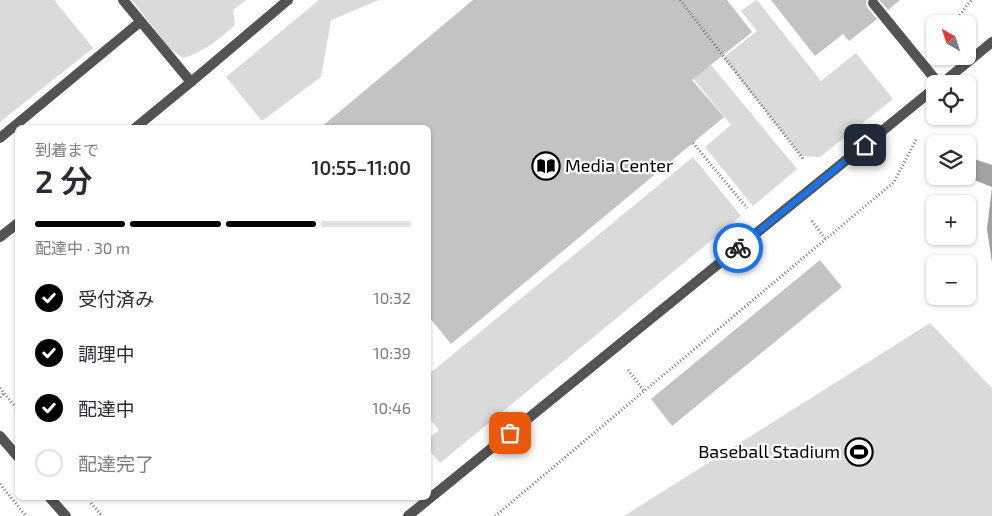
<!DOCTYPE html>
<html lang="ja">
<head>
<meta charset="utf-8">
<style>
  :root { --surface:#fff; --page:#f2f2f3; --text:#2b2b33; --muted:#7c7c81; --line:#e1e1e2; --accent:#000 }
  body { margin:0; font-family:"Exo 2","Noto Sans JP",sans-serif; background:var(--page); color:var(--text); height:100vh; display:flex; flex-direction:column; font-size:19px; white-space:nowrap }
  * { box-sizing:border-box; margin:0 }
  p { font-size:16px; color:var(--muted) }
  .icon { flex:none; width:28px; height:28px; fill:none; stroke:currentColor; stroke-width:2; stroke-linecap:round; stroke-linejoin:round }
  .map { position:relative; flex:1; overflow:hidden }
  .sheet { position:absolute; left:15px; top:125px; width:416px; height:375px; display:flex; flex-direction:column; background:var(--surface); border-radius:8px; box-shadow:0 1px 4px #0004 }
  .sheet>* { flex:none }
  .needle { width:32px; rotate:321deg }
  .buttons { position:absolute; left:926px; top:15px; display:grid; gap:10px }
  .buttons a { display:grid; place-items:center; width:50px; height:50px; border-radius:8px; background:var(--surface); box-shadow:0 1px 4px #0004; font-size:25px }
  .pin { position:absolute; display:grid; place-items:center; width:42px; height:42px; color:#fff; margin:-21px; border-radius:10px; box-shadow:0 2px 8px #0006 }
  .courier { position:absolute; display:grid; place-items:center; width:50px; height:50px; margin:-25px; border:4px solid #1a73e8; border-radius:50%; background:#fff; color:#222; box-shadow:0 1px 6px #0007 }
  .summary em { font-style:normal; font-weight:600 }
  .summary div { display:flex; flex-direction:column-reverse }
  .summary { display:flex; align-items:center; justify-content:space-between; height:85px; padding:0 20px }
  h1 { font-size:32px; font-weight:600; line-height:38px }
  .bar { display:grid; grid-template-columns:repeat(4,1fr); gap:8px 5px; align-content:center; height:60px; padding:0 20px }
  .bar i { height:6px; border-radius:4px; background:var(--line) }
  .bar .selected { background:var(--accent) }
  .bar p { grid-column:span 4 }
  ol { padding:0 20px; list-style:none }
  li { display:flex; align-items:center; gap:15px; height:55px }
  li p { margin-inline-start:auto }
  li .icon { padding:5px; border-radius:50%; background:var(--accent); color:#fff; stroke-width:4 }
  li:last-child { color:var(--muted) }
  li i { width:28px; height:28px; border:2px solid var(--line); border-radius:50% }
  .map>svg:first-child { display:block }
</style>
</head>
<body>
<div class="map">
<svg width="992" height="516" viewBox="0 0 992 516">
  <rect width="100%" height="100%" fill="#fff"/>
  <!-- green -->
  <g fill="#dadada">
    <path d="M0,0H54L93,48L0,122Z"/>
    <path d="M132,0H246L233,10L235,25C219,39 204,52 183,58L170,49Z"/>
    <path d="M319,0H379L331,20L321,77L262,121L226,77Z"/>
    <path d="M756,0H757L821,81L856,53L893,99L820,157L801,156L723,58L757,31L741,11Z"/>
    <path d="M678,25L797,169L753,206L705,147L731,125L661,39Z"/>
    <path d="M693,157L741,216L440,463L429,450V439L439,430L429,418V374Z"/>
    <path d="M930,323L992,388V516H624Z"/>
  </g>
  <!-- water -->
  <path fill="#a1a1a1" d="M968,157L992,165V263L987,229L992,187L964,176H968Z"/>
  <!-- building -->
  <g fill="#c3c3c3">
    <path d="M473,0H727L752,32L692,80L724,117L451,344L429,317V128H320Z"/>
    <path d="M771,0H867L866,4L867,7L877,19L849,41L843,34L815,56Z"/>
    <path d="M879,0H900L888,10Z"/>
    <path d="M820,260L842,287L672,426L651,399Z"/>
  </g>
  <g fill="none" stroke-linecap="round" stroke-linejoin="round">
    <!-- path -->
    <g stroke="#757575" stroke-width="3" stroke-dasharray="1 2.5" stroke-linecap="butt">
      <path d="M680,0L804,160"/>
      <path d="M954,24L967,5L972,0"/>
      <path d="M693,143L747,208"/>
      <path d="M812,221L826,240"/>
      <path d="M628,370L644,391"/>
      <path d="M0,388L18,410"/>
      <path d="M0,397L4,393"/>
      <path d="M0,484L26,516"/>
      <path d="M91,503L102,516"/>
      <path d="M495,516L894,182L917,138"/>
    </g>
    <!-- service -->
    <g stroke="#535353" stroke-width="10">
      <path d="M123,0L191,82L135,128"/>
      <path d="M873,3L939,84"/>
      <path d="M191,82L288,0"/>
      <path d="M941,84L992,42"/>
      <path d="M0,138L140,22"/>
      <path d="M0,237L18,223"/>
      <path d="M0,436L18,457"/>
      <path d="M50,498L66,516"/>
      <path d="M408,516L935,88"/>
    </g>
  </g>
  <g fill="none" stroke-linecap="round" stroke-linejoin="round">
    <!-- done -->
    <path stroke="#595959" stroke-width="5" stroke-dasharray="0 9" d="M510,433L738,248"/>
    <!-- route -->
    <path stroke="#1a73e8" stroke-width="6" d="M738,248L865,145"/>
  </g>
  <!-- icons -->
  <defs>
    <g id="library-ring" transform="scale(1.4375)"><circle r="9.5" fill="#fff" stroke="#000" stroke-width="1.5"/><path d="M-6-4Q-3-5.5-.7-3.5V5Q-3 3-6 4ZM6-4Q3-5.5 .7-3.5V5Q3 3 6 4Z" fill="#000"/></g>
    <g id="stadium-ring" transform="scale(1.4375)"><circle r="9.5" fill="#fff" stroke="#000" stroke-width="1.5"/><path d="M0-5a6.5 5 0 1 0 0 10a6.5 5 0 1 0 0-10ZM-3.5-1.8h7v3.6h-7Z" fill="#000"/></g>
  </defs>
  <g fill-rule="evenodd">
    <use href="#library-ring" x="546" y="166"/>
    <use href="#stadium-ring" x="859" y="452"/>
  </g>
  <g text-anchor="middle" stroke-width="4.5" stroke-linejoin="round" paint-order="stroke">
    <!-- poi labels -->
    <g font-size="18" fill="#000" stroke="#fff" text-anchor="start">
      <text x="565" y="172">Media Center</text>
      <text x="840" y="458" text-anchor="end">Baseball Stadium</text>
    </g>
  </g>
</svg>
<div class="buttons">
<a><svg class="needle" viewBox="-14 -14 28 28"><path d="M0-13l5 13h-10z" fill="#e53935"/><path d="M0 13l5-13h-10z" fill="#7c7c81"/></svg></a>
<a><svg class="icon" aria-label="locate" viewBox="0 0 24 24"><circle cx="12" cy="12" r="6"/><path d="M12 2v4M12 18v4M2 12h4M18 12h4"/></svg></a>
<a><svg class="icon" aria-label="layers" viewBox="0 0 24 24"><path d="M12 4l9 5-9 5-9-5zM3 14l9 5 9-5"/></svg></a>
<a>+</a>
<a>−</a>
</div>
<div class="pin" style="left:510px;top:433px;background:#ea580c"><svg class="icon" aria-label="bag" viewBox="0 0 24 24"><path d="M5 8h14l-1 12H6zM9 8a3 3 0 0 1 6 0"/></svg></div>
<div class="pin" style="left:865px;top:145px;background:#1f2937"><svg class="icon" aria-label="home" viewBox="0 0 24 24"><path d="M3 11l9-7 9 7M6 9v11h12V9"/></svg></div>
<div class="courier" style="left:738px;top:248px"><svg class="icon" aria-label="bike" viewBox="0 0 24 24"><circle cx="6" cy="16" r="4"/><circle cx="18" cy="16" r="4"/><path d="M6 16l4-8h5l3 8M10 8l3 8H6M13 5h3"/></svg></div>
<section class="sheet">
<div class="summary"><div><h1>2 分</h1><p>到着まで</p></div><em>10:55–11:00</em></div>
<div class="bar"><i class="selected"></i><i class="selected"></i><i class="selected"></i><i></i><p>配達中 · 30 m</p></div>
<ol>
<li><svg class="icon" aria-label="check" viewBox="0 0 24 24"><path d="M5 12l5 5 9-10"/></svg>受付済み<p>10:32</p></li>
<li><svg class="icon" aria-label="check" viewBox="0 0 24 24"><path d="M5 12l5 5 9-10"/></svg>調理中<p>10:39</p></li>
<li><svg class="icon" aria-label="check" viewBox="0 0 24 24"><path d="M5 12l5 5 9-10"/></svg>配達中<p>10:46</p></li>
<li><i></i>配達完了</li>
</ol>
</section>
</div>
</body>
</html>
